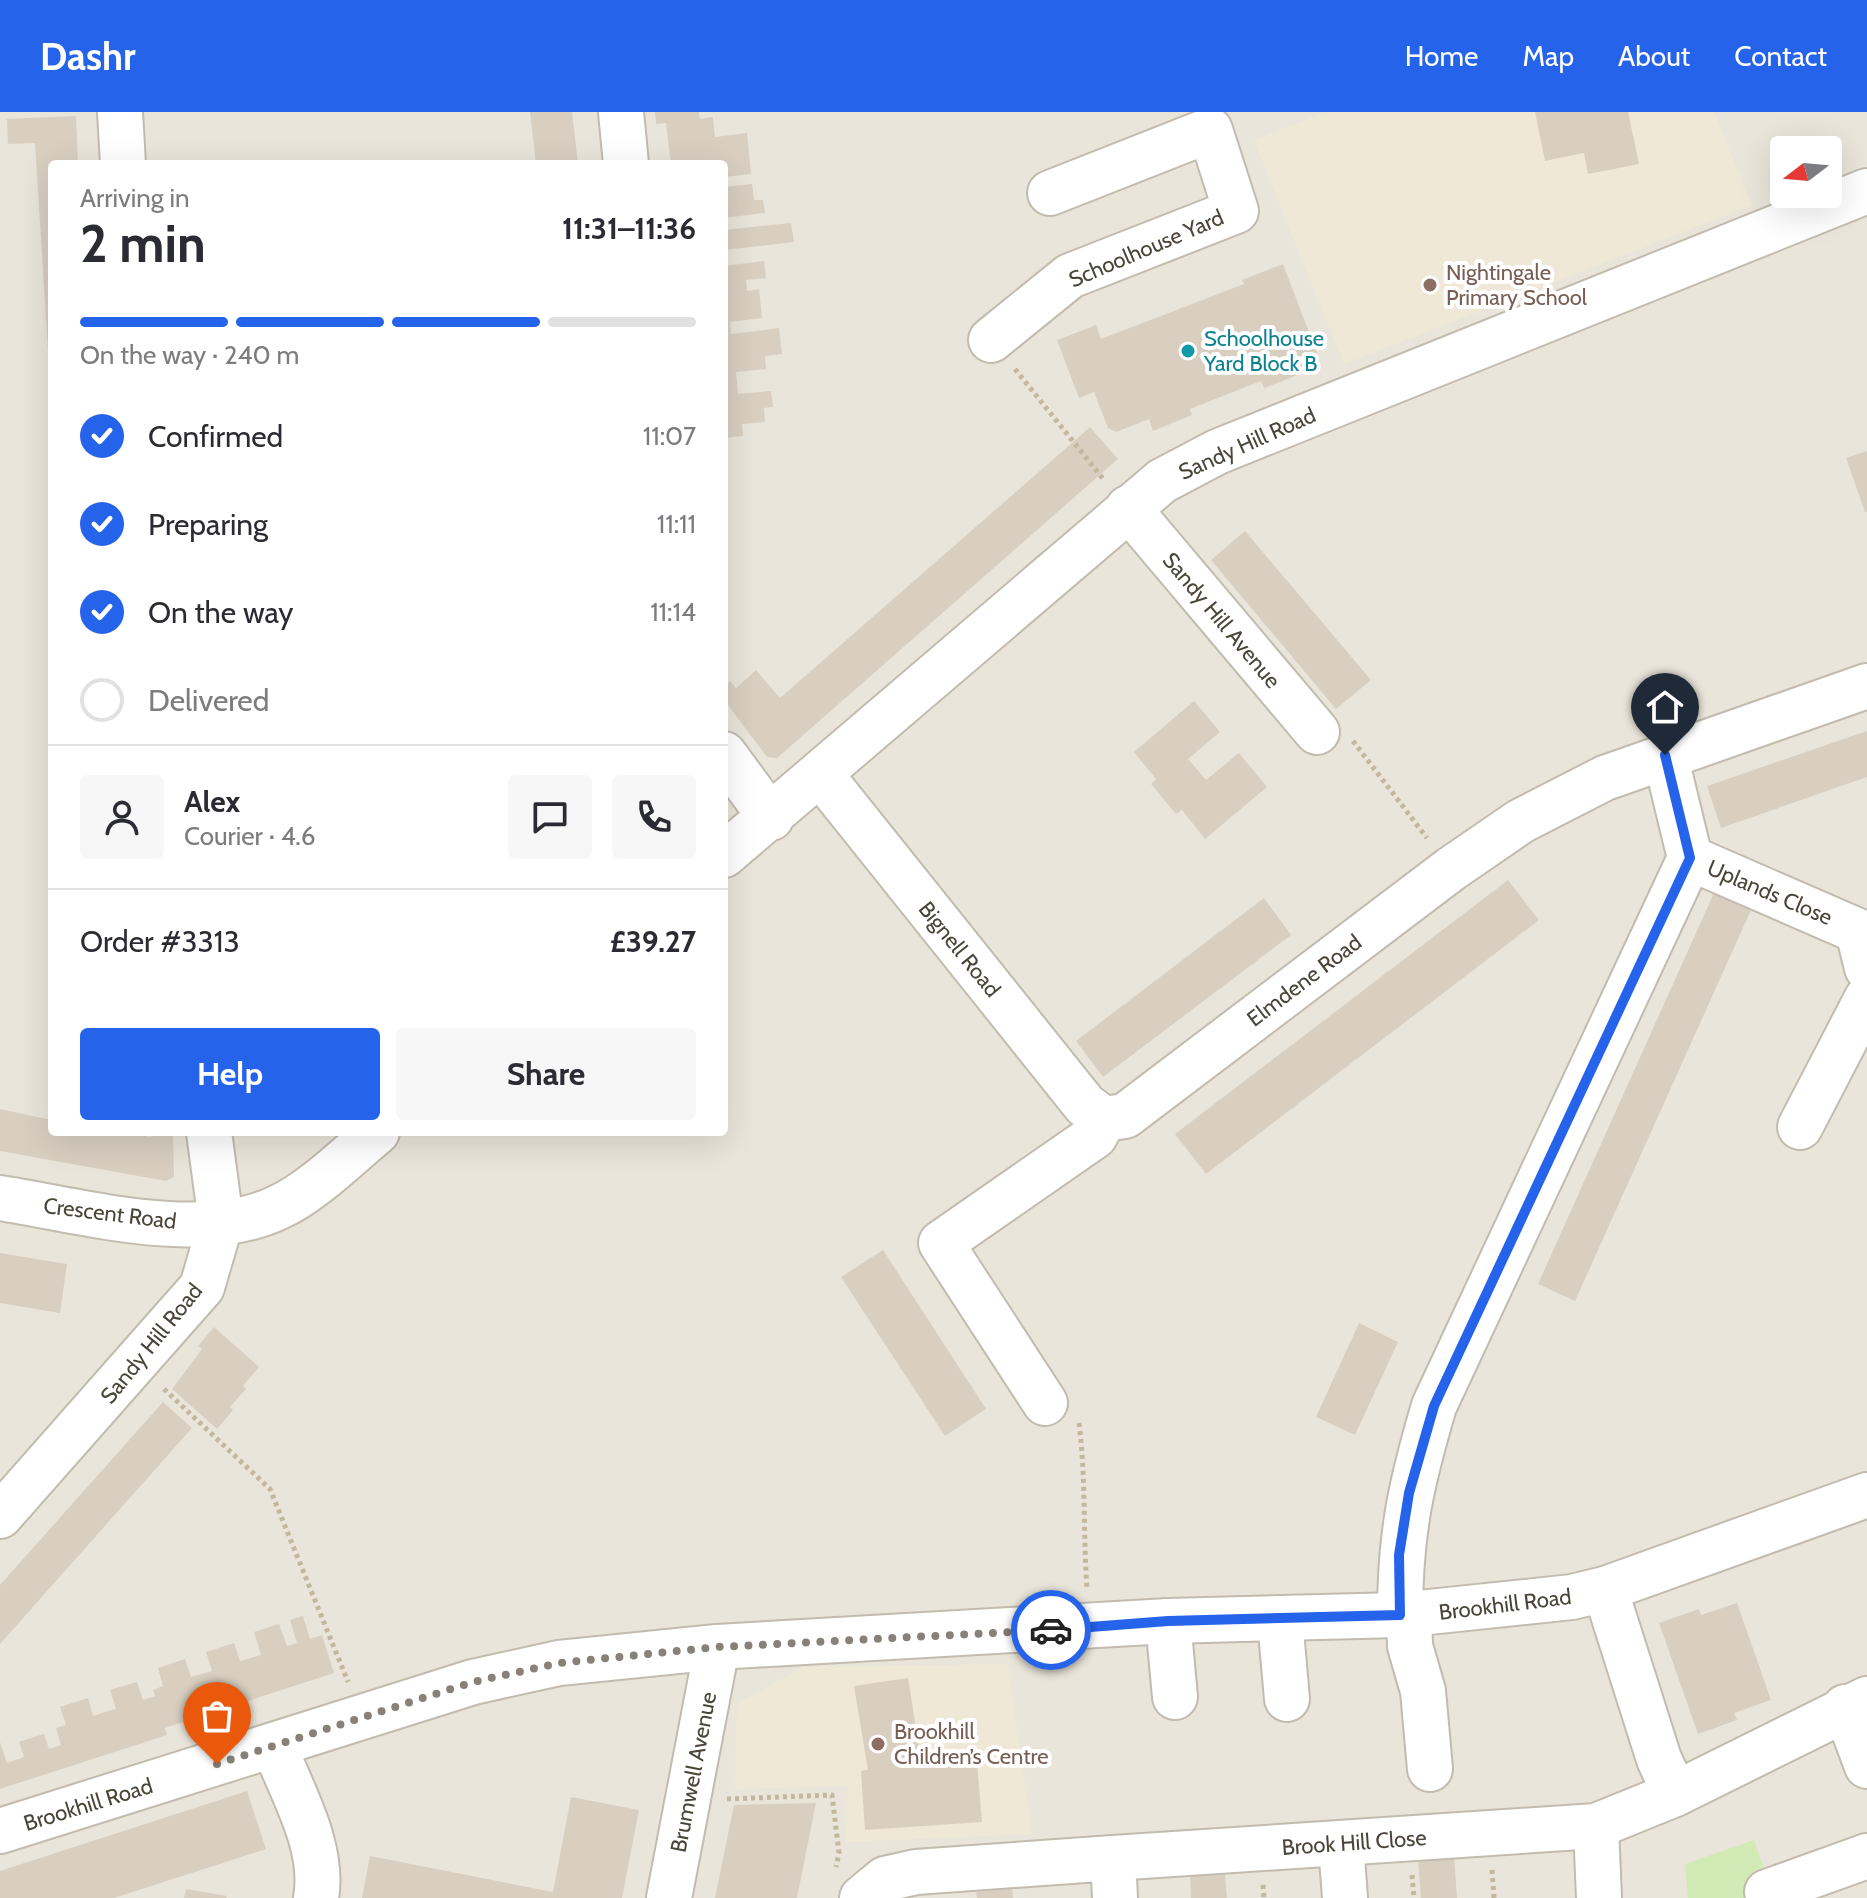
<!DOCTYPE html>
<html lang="en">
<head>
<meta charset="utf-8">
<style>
  :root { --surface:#fff; --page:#f7f7f7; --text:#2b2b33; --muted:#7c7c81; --line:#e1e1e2; --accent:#2563eb }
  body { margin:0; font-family:Cabin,sans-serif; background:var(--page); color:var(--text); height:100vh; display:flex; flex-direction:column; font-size:30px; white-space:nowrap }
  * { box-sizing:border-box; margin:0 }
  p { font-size:26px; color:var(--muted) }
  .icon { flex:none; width:44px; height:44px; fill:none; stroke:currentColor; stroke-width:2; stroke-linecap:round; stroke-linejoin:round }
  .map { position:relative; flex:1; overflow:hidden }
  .side { position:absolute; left:48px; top:48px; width:680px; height:976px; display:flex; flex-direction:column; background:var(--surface); border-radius:8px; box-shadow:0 8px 32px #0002 }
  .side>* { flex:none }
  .needle { width:52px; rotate:254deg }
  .controls { position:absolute; left:1770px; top:24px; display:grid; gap:16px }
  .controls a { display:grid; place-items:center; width:72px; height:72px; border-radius:8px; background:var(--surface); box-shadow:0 8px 32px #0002; font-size:40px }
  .pin { position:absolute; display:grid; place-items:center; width:68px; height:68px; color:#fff; margin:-82px -34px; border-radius:50% 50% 50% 0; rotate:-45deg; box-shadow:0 0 8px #0007 }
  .pin .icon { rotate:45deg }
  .courier { position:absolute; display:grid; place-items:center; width:80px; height:80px; margin:-40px; border:6px solid #2563eb; border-radius:50%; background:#fff; color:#222; box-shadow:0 2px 10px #0007 }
  .headline em { font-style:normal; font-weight:700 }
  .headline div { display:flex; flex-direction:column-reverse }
  .headline { display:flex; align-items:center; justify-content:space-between; height:136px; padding:0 32px }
  h1 { font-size:52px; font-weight:700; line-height:60px }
  .bar { display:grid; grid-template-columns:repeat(4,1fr); gap:12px 8px; align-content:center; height:96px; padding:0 32px }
  .bar i { height:10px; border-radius:6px; background:var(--line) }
  .bar .on { background:var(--accent) }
  .bar p { grid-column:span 4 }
  .line { display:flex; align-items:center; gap:20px; padding:0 32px; border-top:2px solid var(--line) }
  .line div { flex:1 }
  .round { display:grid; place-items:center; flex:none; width:84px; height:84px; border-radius:8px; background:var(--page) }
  ol { padding:0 32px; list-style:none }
  li { display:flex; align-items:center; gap:24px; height:88px }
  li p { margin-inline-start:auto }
  li .icon { padding:8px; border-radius:50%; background:var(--accent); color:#fff; stroke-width:4 }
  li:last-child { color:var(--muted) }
  li i { width:44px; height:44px; border:4px solid var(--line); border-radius:50% }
  .button { display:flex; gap:16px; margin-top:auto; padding:16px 32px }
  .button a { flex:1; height:92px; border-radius:8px; background:var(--accent); color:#fff; font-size:32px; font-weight:700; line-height:92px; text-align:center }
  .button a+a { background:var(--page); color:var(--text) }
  header { display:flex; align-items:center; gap:48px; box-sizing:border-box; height:112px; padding:0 40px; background:var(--accent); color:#fff }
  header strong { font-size:38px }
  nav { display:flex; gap:44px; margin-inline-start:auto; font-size:28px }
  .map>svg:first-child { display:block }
</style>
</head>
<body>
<header>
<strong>Dashr</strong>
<nav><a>Home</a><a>Map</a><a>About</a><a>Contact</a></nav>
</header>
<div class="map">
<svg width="1867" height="1786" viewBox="0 0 1867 1786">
  <rect width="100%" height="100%" fill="#f6f3ec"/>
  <!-- residential -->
  <path fill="#eae5da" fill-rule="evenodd" d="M0,0H1867V1786H0ZM1784,38H1828V82H1784ZM52,52H724V1020H52Z"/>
  <!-- education -->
  <g fill="#efe8d6">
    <path d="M1326,0H1714L1752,93L1344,252L1254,28Z"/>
    <path d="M1008,1552L1032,1722L845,1730L848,1674L735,1677L737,1591L805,1555Z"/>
  </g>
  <!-- green -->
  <path fill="#d2eab5" d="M1754,1728L1763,1754L1756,1777L1759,1786H1688L1685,1752Z"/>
  <!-- building -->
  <g fill="#d8cfc1">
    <path d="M530,0H572L578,52H536Z"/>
    <path d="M655,0H699L700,7L713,5L715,25L747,21L751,62L724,65V52H671L666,11L656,12Z"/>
    <path d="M1535,0H1628L1639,52L1588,62L1584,41L1545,49Z"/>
    <path d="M76,4L78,52H52L50,271L35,31L8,32L7,7Z"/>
    <path d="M752,72L754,88H763L765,101L724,106V75Z"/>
    <path d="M791,111L794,130L724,138V118Z"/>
    <path d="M764,149L766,166L746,168L747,179L759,177L762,206L730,210L731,222L779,216L782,242L765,244L766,257L736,260L738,282L771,279L773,295L764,296L765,310L742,312L743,324L724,326V154Z"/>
    <path d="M1283,152L1320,249L1306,255L1308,259L1264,276L1261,269L1190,297L1192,303L1153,319L1149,307L1116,320L1108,316L1094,280L1079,286L1057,228L1096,213L1101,227L1244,172L1242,168Z"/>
    <path d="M1090,315L1118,347L777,646L767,645L724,588V575L730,569L736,576L756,558L780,586Z"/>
    <path d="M1867,339V400H1865L1846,346Z"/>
    <path d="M1245,419L1371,568L1336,597L1211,448Z"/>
    <path d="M1194,589L1220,620L1188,647L1206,668L1239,641L1267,675L1205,727L1182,698L1176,702L1151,672L1156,667L1134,640Z"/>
    <path d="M1867,619V665L1721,716L1707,674Z"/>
    <path d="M1508,768L1539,808L1206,1062L1175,1022Z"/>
    <path d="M1718,772L1755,789L1575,1189L1538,1172Z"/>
    <path d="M1264,786L1291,823L1103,965L1076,929Z"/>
    <path d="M0,997L52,1008V1020H123L151,1025V1020H173L174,1065L166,1069L0,1039Z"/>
    <path d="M883,1138L986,1297L945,1324L841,1165Z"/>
    <path d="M0,1141L67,1152L60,1201L0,1191Z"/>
    <path d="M1359,1211L1398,1230L1355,1323L1316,1305Z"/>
    <path d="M214,1215L259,1255L243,1274L246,1277L230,1295L233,1298L217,1317L172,1277L202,1237L198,1234Z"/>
    <path d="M163,1290L192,1316L0,1532V1473Z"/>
    <path d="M1737,1491L1771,1588L1734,1601L1737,1608L1698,1622L1659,1511L1699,1497L1701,1503Z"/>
    <path d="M303,1504L310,1527L322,1523L334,1561L165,1616L167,1623L0,1677V1630L7,1651L24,1645L19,1630L31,1626L44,1622L49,1637L61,1633L56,1616L66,1613L60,1595L88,1586L93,1604L105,1600L116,1597L110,1578L137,1570L143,1588L155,1584L153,1578L163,1574L158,1556L185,1547L191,1565L212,1559L206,1540L234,1531L240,1549L261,1543L254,1520L279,1512L287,1534L297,1531L290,1508Z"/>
    <path d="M908,1566L922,1654L977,1650L982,1710L865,1718L861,1659L868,1658L854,1574Z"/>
    <path d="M247,1679L266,1737L114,1786H0V1759Z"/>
    <path d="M571,1685L639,1698L622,1786H362L370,1744L553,1780Z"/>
    <path d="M816,1691L797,1786H715L734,1693Z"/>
    <path d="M1454,1744L1457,1786H1421L1418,1747Z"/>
    <path d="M1225,1762L1227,1786H1191L1190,1764Z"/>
    <path d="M186,1777L227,1784L226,1786H184Z"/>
    <path d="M1012,1777L1013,1786H977L976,1780Z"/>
  </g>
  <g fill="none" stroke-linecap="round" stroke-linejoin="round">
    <!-- minor casing -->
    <g stroke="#c2bbae" stroke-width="48">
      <g id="minor">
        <path d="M120,0L123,52"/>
        <path d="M621,0L626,52"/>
        <path d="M991,228L1070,164L1236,99L1210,18L1050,81"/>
        <path d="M1128,396L1317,620"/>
        <path d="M724,642L771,706"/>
        <path d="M821,663L1085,993L1104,1007"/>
        <path d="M724,743L1162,369L1217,340L1867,79"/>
        <path d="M1690,746L1858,819L1867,856"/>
        <path d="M1104,1007L1125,1004L1451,757L1521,709L1605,666L1867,574"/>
        <path d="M1800,1015L1867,886"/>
        <path d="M0,1086C83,1099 201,1133 279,1095C312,1080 349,1043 377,1020"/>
        <path d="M1045,1291L941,1131L1095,1024L1104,1007"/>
        <path d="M0,1404L202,1175L221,1110L209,1020"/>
        <path d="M1409,1502L1410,1534L1423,1579L1430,1657"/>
        <path d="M1400,1503C1400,1421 1411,1372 1434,1294L1690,746L1665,643"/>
        <path d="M1280,1508L1287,1587"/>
        <path d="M1168,1509L1175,1585"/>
        <path d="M1845,1595L1867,1654"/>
        <path d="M274,1634C292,1680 325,1735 316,1786"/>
        <path d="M1675,1682L1867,1587"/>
        <path d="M1596,1714L1599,1786"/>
        <path d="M0,1719L473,1570L559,1551L717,1535L1168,1509L1400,1503L1572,1485L1605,1477L1867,1383"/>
        <path d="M1341,1732L1345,1786"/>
        <path d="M1767,1780L1867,1744"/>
        <path d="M669,1786L717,1535"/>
        <path d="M862,1786L885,1767L916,1760L1113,1746"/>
        <path d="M1115,1786L1113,1746L1596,1714L1675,1682L1659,1647L1605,1477"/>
      </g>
    </g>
    <!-- path -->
    <g stroke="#c4b79f" stroke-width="5" stroke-dasharray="4 4" stroke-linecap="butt">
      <path d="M1015,257L1104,368"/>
      <path d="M1353,629L1427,726"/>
      <path d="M164,1277L270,1377L348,1570"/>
      <path d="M1079,1311C1086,1366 1083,1421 1087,1477"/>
      <path d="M727,1687L832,1683L839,1741L836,1755"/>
      <path d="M1492,1758L1494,1786"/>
      <path d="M1412,1763L1414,1786"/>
      <path d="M1263,1773L1264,1786"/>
    </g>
    <!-- minor -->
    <use href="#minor" stroke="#fff" stroke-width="44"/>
  </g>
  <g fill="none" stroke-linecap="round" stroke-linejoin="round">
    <!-- done -->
    <path stroke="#878178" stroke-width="8" stroke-dasharray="0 14.4" d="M217,1652L473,1570L559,1551L717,1535L1051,1518"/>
    <!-- route -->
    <path stroke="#2563eb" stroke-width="10" d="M1051,1518L1168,1509L1400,1503L1399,1443L1409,1381L1434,1294L1690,746L1665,643"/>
  </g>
  <!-- markers -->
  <g fill="#8d6e63" stroke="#fff" stroke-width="3">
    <circle cx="1430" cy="173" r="8"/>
    <circle cx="878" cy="1632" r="8"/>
  </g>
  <circle fill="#0f9aa8" stroke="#fff" stroke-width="3" cx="1188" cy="239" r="8"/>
  <g text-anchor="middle" stroke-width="8" stroke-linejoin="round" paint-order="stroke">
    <!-- street labels -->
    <g font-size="22" fill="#4b4439" stroke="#fff">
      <text transform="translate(1146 136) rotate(-23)" y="8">Schoolhouse Yard</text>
      <text transform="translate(1247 331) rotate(-24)" y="8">Sandy Hill Road</text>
      <text transform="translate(1222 508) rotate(50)" y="8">Sandy Hill Avenue</text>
      <text transform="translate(1770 780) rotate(23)" y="8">Uplands Close</text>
      <text transform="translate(960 837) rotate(51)" y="8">Bignell Road</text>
      <text transform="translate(1304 868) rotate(-37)" y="8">Elmdene Road</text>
      <text transform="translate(110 1101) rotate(7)" y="8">Crescent Road</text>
      <text transform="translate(151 1231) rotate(-51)" y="8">Sandy Hill Road</text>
      <text transform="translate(1505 1492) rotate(-7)" y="8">Brookhill Road</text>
      <text transform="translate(693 1660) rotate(-79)" y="8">Brumwell Avenue</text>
      <text transform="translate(88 1692) rotate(-17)" y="8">Brookhill Road</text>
      <text transform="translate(1354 1730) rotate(-4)" y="8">Brook Hill Close</text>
    </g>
    <!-- education labels -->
    <g font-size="22" fill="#785e54" stroke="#fff" text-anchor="start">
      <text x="1446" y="168">Nightingale<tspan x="1446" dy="25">Primary School</tspan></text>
      <text x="894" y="1627">Brookhill<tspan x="894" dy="25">Children’s Centre</tspan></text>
    </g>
    <!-- culture labels -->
    <g font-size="22" fill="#0d838f" stroke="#fff" text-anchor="start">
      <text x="1204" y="234">Schoolhouse<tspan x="1204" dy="25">Yard Block B</tspan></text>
    </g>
  </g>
</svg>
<div class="controls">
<a><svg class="needle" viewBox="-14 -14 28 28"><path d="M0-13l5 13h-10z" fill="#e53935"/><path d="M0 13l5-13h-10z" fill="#7c7c81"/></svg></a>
</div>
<div class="pin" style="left:217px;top:1652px;background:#ea580c"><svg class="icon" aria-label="bag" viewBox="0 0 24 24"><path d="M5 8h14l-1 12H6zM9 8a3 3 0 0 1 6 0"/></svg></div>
<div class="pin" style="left:1665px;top:643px;background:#1f2937"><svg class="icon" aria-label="home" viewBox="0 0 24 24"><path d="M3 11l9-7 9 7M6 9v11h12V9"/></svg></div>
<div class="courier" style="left:1051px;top:1518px"><svg class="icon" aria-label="car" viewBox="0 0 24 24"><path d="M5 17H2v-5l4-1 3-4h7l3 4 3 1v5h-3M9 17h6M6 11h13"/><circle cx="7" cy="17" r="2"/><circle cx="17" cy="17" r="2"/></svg></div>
<section class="side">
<div class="headline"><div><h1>2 min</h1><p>Arriving in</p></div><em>11:31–11:36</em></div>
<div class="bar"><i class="on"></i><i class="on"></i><i class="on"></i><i></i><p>On the way · 240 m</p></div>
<ol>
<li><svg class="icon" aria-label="check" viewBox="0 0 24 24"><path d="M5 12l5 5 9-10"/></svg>Confirmed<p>11:07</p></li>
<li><svg class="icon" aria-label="check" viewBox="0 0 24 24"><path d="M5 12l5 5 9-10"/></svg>Preparing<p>11:11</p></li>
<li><svg class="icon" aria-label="check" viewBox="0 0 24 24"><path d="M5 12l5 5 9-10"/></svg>On the way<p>11:14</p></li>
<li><i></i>Delivered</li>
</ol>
<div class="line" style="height:144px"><a class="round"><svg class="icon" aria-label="person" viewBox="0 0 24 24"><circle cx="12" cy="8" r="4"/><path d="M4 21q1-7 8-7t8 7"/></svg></a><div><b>Alex</b><p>Courier · 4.6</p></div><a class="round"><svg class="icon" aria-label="chat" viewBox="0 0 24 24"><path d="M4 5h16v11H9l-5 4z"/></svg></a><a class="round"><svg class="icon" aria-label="phone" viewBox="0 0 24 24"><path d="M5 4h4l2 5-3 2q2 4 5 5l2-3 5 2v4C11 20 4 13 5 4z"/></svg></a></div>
<div class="line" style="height:104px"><div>Order #3313</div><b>£39.27</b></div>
<div class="button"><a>Help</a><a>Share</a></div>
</section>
</div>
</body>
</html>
